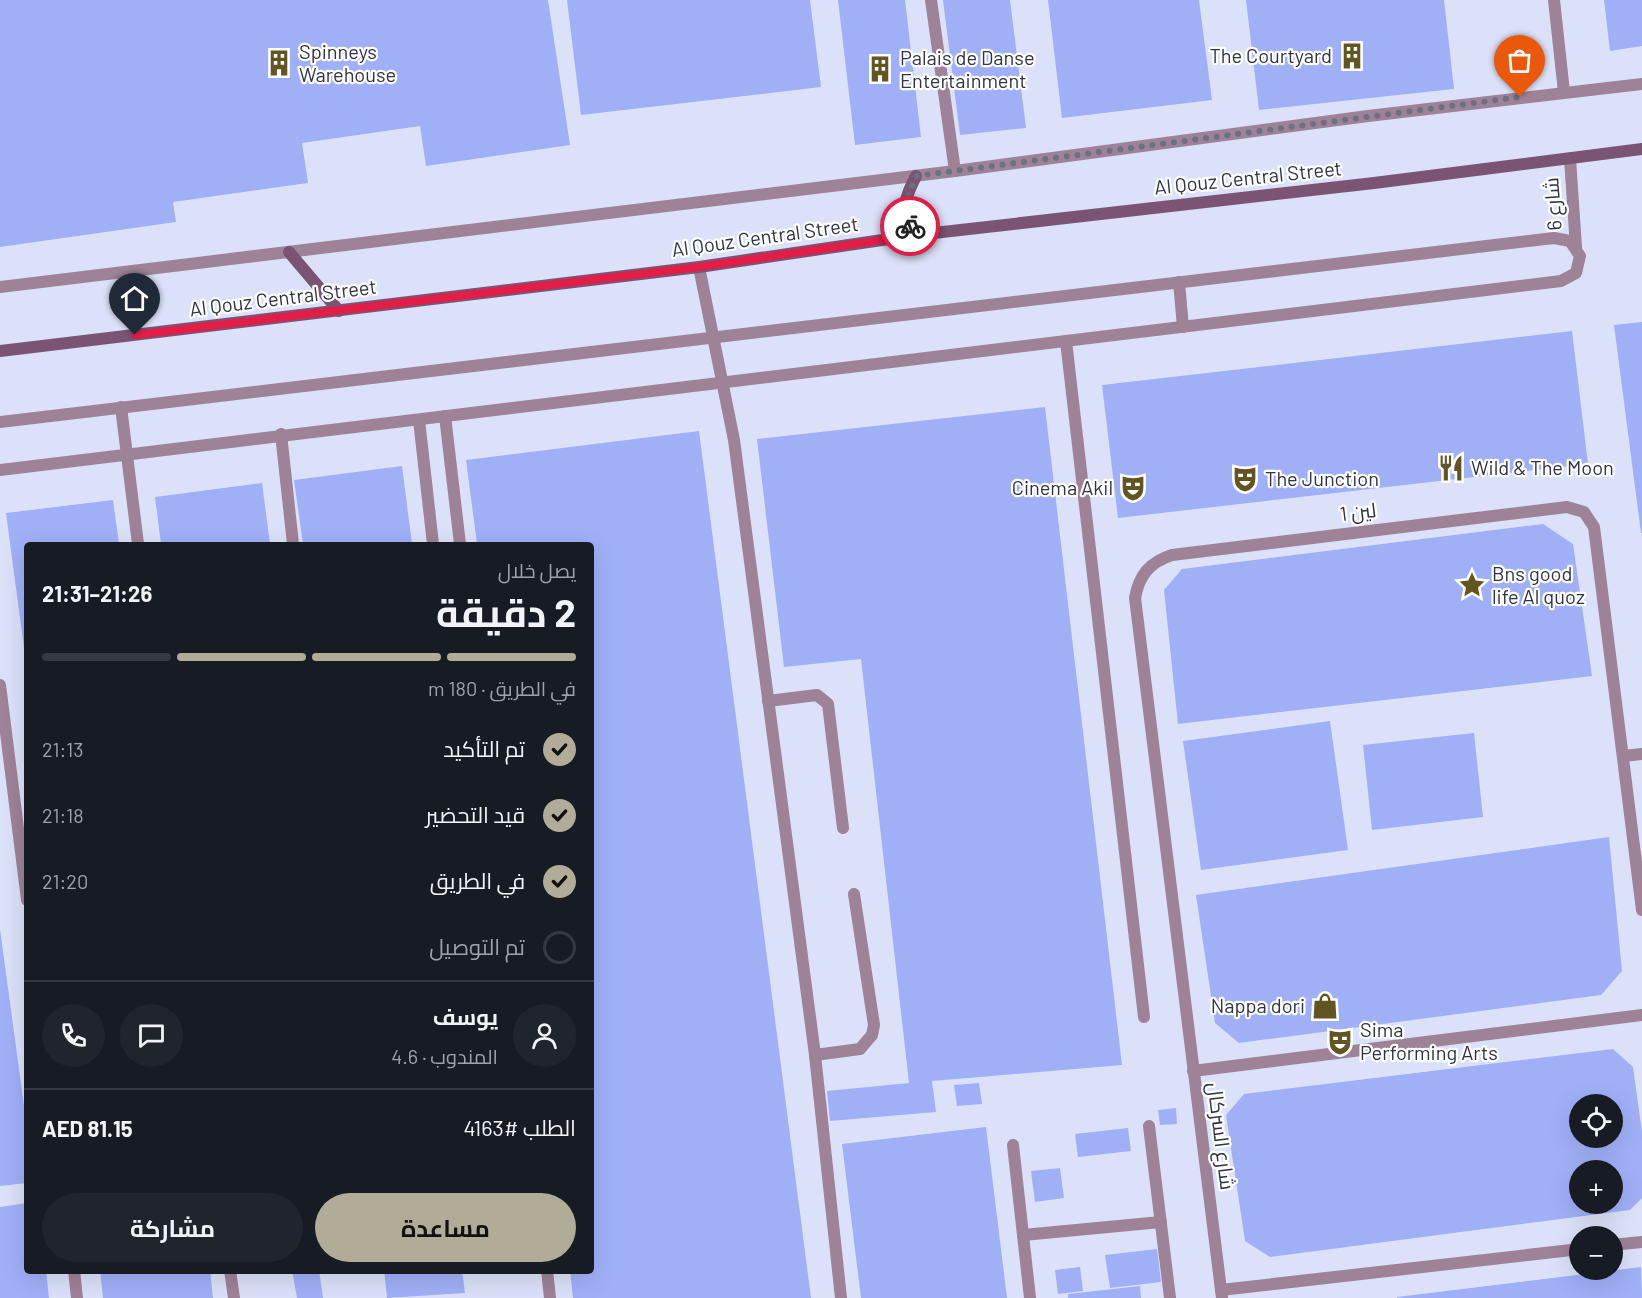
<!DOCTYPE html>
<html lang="ar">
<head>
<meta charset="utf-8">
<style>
  :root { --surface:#171b24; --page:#20242c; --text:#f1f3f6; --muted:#9ea1a6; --line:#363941; --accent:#b1ac97 }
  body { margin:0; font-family:Barlow,Cairo,sans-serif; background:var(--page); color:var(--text); direction:rtl; height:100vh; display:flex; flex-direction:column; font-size:22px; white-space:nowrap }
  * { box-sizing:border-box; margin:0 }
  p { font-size:20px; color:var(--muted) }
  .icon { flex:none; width:33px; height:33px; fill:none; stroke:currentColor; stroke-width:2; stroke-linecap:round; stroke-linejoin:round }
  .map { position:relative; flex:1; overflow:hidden; direction:ltr }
  .panel { position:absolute; left:24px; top:542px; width:570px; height:732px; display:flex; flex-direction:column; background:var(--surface); border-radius:6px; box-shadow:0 6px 24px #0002; direction:rtl }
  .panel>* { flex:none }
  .tools { position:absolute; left:1569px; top:1094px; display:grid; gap:12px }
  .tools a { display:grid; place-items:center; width:54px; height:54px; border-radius:50%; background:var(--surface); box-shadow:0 6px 24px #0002; font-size:30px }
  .pin { position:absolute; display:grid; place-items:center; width:51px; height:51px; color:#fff; margin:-62px -26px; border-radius:50% 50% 50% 0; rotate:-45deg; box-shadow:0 0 6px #0007 }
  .pin .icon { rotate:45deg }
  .courier { position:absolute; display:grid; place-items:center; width:60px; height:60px; margin:-30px; border:4px solid #e11d48; border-radius:50%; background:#fff; color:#222; box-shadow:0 2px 8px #0007 }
  .summary em { font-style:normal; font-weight:700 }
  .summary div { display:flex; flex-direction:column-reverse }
  .summary { display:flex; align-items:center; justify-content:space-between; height:102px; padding:0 18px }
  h1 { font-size:39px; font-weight:700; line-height:45px }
  .bar { display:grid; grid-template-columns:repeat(4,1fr); gap:9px 6px; align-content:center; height:72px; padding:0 18px }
  .bar i { height:8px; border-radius:4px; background:var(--line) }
  .bar .selected { background:var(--accent) }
  .bar p { grid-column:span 4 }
  .line { display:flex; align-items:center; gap:15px; padding:0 18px; border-top:2px solid var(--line) }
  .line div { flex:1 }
  .round { display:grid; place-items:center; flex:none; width:63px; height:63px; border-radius:32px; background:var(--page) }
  ol { padding:0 18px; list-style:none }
  li { display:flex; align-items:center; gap:18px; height:66px }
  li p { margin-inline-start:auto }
  li .icon { padding:6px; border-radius:50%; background:var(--accent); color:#111; stroke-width:4 }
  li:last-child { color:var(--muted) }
  li i { width:33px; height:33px; border:3px solid var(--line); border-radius:50% }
  .primary-button { display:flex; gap:12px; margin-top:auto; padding:12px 18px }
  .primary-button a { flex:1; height:69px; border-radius:36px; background:var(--accent); color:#111; font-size:24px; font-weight:700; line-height:69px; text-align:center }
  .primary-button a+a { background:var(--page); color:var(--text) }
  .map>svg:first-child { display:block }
</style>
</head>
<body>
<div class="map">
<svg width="1642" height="1298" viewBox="0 0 1642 1298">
  <rect width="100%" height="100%" fill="#dbe1f8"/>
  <!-- building -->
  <g fill="#a0b0f7" fill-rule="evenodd">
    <path d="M0,0H548L570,145L426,166L420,126L302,143L308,183L173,202L176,222L0,247Z"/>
    <path d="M567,0H810L821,87L581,115Z"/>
    <path d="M838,0H905L921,137L855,145Z"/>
    <path d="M943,0H1010L1026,128L960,135Z"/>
    <path d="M1048,0H1199L1212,100L1062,118Z"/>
    <path d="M1246,0H1444L1454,89L1259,110Z"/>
    <path d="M1604,0H1642V46L1610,51Z"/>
    <path d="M1642,322V533H1641L1614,325Z"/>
    <path d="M1572,331L1588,464L1118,518L1102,385Z"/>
    <path d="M1045,407L1122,1065L932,1081L936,1112L830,1121L827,1091L909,1083L861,659L784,667L757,439Z"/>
    <path d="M699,431L811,1298H573L570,1270H591V544H477L466,460Z"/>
    <path d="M402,466L412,544H303L294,480Z"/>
    <path d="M262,483L270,544H161L155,497Z"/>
    <path d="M113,500L119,544H27L26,663L6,513Z"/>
    <path d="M1543,524L1573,544L1592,676L1178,724L1164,590L1182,569Z"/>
    <path d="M1330,721L1348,850L1201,870L1183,741Z"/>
    <path d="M1474,733L1483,817L1372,830L1363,745Z"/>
    <path d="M1609,837L1622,971L1601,995L1239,1043L1215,1023L1196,895Z"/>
    <path d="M0,929L27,1128V1183L0,1186Z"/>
    <path d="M1613,1049L1633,1067L1642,1132V1198L1630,1210L1270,1257L1245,1241L1226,1115L1244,1094ZM1580,1104H1612V1137H1580ZM1580,1170H1612V1203H1580Z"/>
    <path d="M979,1083L982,1104L957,1106L954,1085Z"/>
    <path d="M1176,1108L1177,1124L1160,1125L1158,1110Z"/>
    <path d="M986,1127L1007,1298H861L842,1144Z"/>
    <path d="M1128,1128L1131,1151L1078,1157L1075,1134Z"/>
    <path d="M1060,1168L1064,1198L1035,1202L1031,1171Z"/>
    <path d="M27,1203V1270H46L49,1298H0V1207Z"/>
    <path d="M1157,1249L1161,1282L1110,1288L1105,1255Z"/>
    <path d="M1080,1267L1083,1291L1058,1294L1055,1270Z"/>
    <path d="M1641,1267L1642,1298H1397V1297Z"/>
    <path d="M100,1270H210L213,1298H103Z"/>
    <path d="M292,1270H319L323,1298H297Z"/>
    <path d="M384,1270H462L465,1293L387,1298Z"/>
    <path d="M1140,1286L1141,1298H1068V1294Z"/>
  </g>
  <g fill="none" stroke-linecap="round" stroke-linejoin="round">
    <!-- lane -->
    <g stroke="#9e8298" stroke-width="12">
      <path d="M931,0L955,171"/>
      <path d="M1554,0L1564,92"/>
      <path d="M1570,159L1576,247"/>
      <path d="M699,267L734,440L815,1055L841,1298"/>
      <path d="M1179,282L1183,327"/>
      <path d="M0,287L955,171L1368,116L1642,84"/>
      <path d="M1066,341L1144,1017"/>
      <path d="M121,407L138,544"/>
      <path d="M445,416L460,544"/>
      <path d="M419,420L433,544"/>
      <path d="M0,422L1554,238L1570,241L1580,256L1576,273L1561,281L0,470"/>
      <path d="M281,434L293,544"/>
      <path d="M0,685L27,900"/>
      <path d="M768,701L817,695L828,704L843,828"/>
      <path d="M1623,756L1642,754"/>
      <path d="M815,1055L860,1049L872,1035L874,1025L854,894"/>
      <path d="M1193,1071L1642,1015"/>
      <path d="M1149,1126L1170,1298"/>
      <path d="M1013,1145L1030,1298"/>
      <path d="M1023,1235L1161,1222"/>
      <path d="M1612,1245L1642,1242"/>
      <path d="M74,1270L77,1298"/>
      <path d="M230,1270L234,1298"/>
      <path d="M547,1270L550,1298"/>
      <path d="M1221,1290L1580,1249"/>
      <path d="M1222,1298L1135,598C1139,575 1150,562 1172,555L1567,507L1584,512L1594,527L1642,910"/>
    </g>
    <!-- secondary -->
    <g stroke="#7b5473" stroke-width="12">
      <path d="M916,176C904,200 899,211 916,235"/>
      <path d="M289,252L339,311"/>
      <path d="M0,351L699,267L916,235L1374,183L1642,149"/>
    </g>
  </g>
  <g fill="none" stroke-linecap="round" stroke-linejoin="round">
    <!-- done -->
    <path stroke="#6b7082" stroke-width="6" stroke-dasharray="0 10.8" d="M910,226L904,207L916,176L1520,97"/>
    <!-- route -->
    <path stroke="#e11d48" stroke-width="8" d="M135,335L699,267L916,235L910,226"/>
  </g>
  <!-- icons -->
  <defs>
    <g id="building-bare" transform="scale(2.07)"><path d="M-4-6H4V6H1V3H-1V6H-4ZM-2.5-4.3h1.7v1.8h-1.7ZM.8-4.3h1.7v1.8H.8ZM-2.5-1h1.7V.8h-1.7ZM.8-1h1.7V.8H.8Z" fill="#635522" stroke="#fff" stroke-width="2.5" paint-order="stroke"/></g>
    <g id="restaurant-bare" transform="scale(2.07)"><path d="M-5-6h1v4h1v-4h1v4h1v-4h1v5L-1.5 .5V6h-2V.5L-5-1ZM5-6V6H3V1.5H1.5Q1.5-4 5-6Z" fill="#635522" stroke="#fff" stroke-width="2.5" paint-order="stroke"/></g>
    <g id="theatre-bare" transform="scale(2.07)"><path d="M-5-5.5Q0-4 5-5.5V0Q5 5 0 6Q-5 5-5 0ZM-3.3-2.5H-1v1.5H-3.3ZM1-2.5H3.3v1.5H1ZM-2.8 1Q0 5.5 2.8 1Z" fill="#635522" stroke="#fff" stroke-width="2.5" paint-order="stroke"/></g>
    <g id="sight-bare" transform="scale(2.07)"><path d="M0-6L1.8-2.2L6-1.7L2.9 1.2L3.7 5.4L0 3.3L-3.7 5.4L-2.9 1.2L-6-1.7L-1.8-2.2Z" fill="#635522" stroke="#fff" stroke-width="2.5" paint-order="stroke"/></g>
    <g id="shop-bare" transform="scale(2.07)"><path d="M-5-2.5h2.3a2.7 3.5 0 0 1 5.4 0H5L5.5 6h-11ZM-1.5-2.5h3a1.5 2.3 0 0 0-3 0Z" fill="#635522" stroke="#fff" stroke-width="2.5" paint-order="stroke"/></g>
  </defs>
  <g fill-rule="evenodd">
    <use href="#building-bare" x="1352" y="56"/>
    <use href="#building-bare" x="279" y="63"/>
    <use href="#building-bare" x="880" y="69"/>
    <use href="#restaurant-bare" x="1451" y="468"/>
    <use href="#theatre-bare" x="1245" y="479"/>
    <use href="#theatre-bare" x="1133" y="488"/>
    <use href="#sight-bare" x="1472" y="585"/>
    <use href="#shop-bare" x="1325" y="1006"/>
    <use href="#theatre-bare" x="1340" y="1042"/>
  </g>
  <g text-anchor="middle" stroke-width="4.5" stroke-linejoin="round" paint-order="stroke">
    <!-- poi labels -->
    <g font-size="20" fill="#2f3342" stroke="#fff" text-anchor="start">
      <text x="299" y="59">Spinneys<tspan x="299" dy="23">Warehouse</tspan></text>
      <text x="1332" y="63" text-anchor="end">The Courtyard</text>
      <text x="900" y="65">Palais de Danse<tspan x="900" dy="23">Entertainment</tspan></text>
      <text x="1471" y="475">Wild &amp; The Moon</text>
      <text x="1265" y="486">The Junction</text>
      <text x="1113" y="495" text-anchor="end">Cinema Akil</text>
      <text x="1492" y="581">Bns good<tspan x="1492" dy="23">life Al quoz</tspan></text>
      <text x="1305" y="1013" text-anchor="end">Nappa dori</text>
      <text x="1360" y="1037">Sima<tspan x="1360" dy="23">Performing Arts</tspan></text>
    </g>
    <!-- street labels -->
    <g font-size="20" fill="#2f3342" stroke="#fff">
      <text transform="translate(1248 178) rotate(-6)" y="7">Al Qouz Central Street</text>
      <text transform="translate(1553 204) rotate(-94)" y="7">شارع 6</text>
      <text transform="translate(765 237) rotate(-8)" y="7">Al Qouz Central Street</text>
      <text transform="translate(283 298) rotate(-7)" y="7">Al Qouz Central Street</text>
      <text transform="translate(1358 512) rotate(-7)" y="7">لين 1</text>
      <text transform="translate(1221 1136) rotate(83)" y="7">شارع السركال</text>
    </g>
  </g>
</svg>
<div class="tools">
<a><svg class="icon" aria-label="locate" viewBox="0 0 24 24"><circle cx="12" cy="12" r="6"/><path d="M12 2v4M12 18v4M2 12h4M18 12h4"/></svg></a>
<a>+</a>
<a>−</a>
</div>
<div class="pin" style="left:1520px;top:97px;background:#ea580c"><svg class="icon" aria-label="bag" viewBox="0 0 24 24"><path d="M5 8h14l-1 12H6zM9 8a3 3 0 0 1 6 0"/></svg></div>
<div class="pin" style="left:135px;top:335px;background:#1f2937"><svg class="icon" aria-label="home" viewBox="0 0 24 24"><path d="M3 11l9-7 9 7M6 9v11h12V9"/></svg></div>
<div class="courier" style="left:910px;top:226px"><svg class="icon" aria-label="bike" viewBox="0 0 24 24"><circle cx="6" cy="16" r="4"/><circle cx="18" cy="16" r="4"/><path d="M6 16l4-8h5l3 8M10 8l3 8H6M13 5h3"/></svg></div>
<section class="panel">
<div class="summary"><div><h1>2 دقيقة</h1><p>يصل خلال</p></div><em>21:26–21:31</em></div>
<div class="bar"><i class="selected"></i><i class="selected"></i><i class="selected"></i><i></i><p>في الطريق · 180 m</p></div>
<ol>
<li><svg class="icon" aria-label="check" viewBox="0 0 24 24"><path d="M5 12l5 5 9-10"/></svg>تم التأكيد<p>21:13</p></li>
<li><svg class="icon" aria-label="check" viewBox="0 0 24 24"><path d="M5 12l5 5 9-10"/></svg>قيد التحضير<p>21:18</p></li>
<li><svg class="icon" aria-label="check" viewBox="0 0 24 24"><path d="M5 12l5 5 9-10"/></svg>في الطريق<p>21:20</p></li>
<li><i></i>تم التوصيل</li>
</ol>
<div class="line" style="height:108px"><a class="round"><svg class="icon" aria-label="person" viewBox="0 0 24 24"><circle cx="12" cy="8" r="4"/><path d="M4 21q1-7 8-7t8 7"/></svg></a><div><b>يوسف</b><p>المندوب · 4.6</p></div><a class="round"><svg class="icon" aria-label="chat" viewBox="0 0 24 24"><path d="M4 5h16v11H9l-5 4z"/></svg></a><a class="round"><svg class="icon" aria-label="phone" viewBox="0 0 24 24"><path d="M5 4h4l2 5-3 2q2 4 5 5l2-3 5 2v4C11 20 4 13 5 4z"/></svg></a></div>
<div class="line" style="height:78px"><div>الطلب #4163</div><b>AED 81.15</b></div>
<div class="primary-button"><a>مساعدة</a><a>مشاركة</a></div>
</section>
</div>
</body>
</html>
